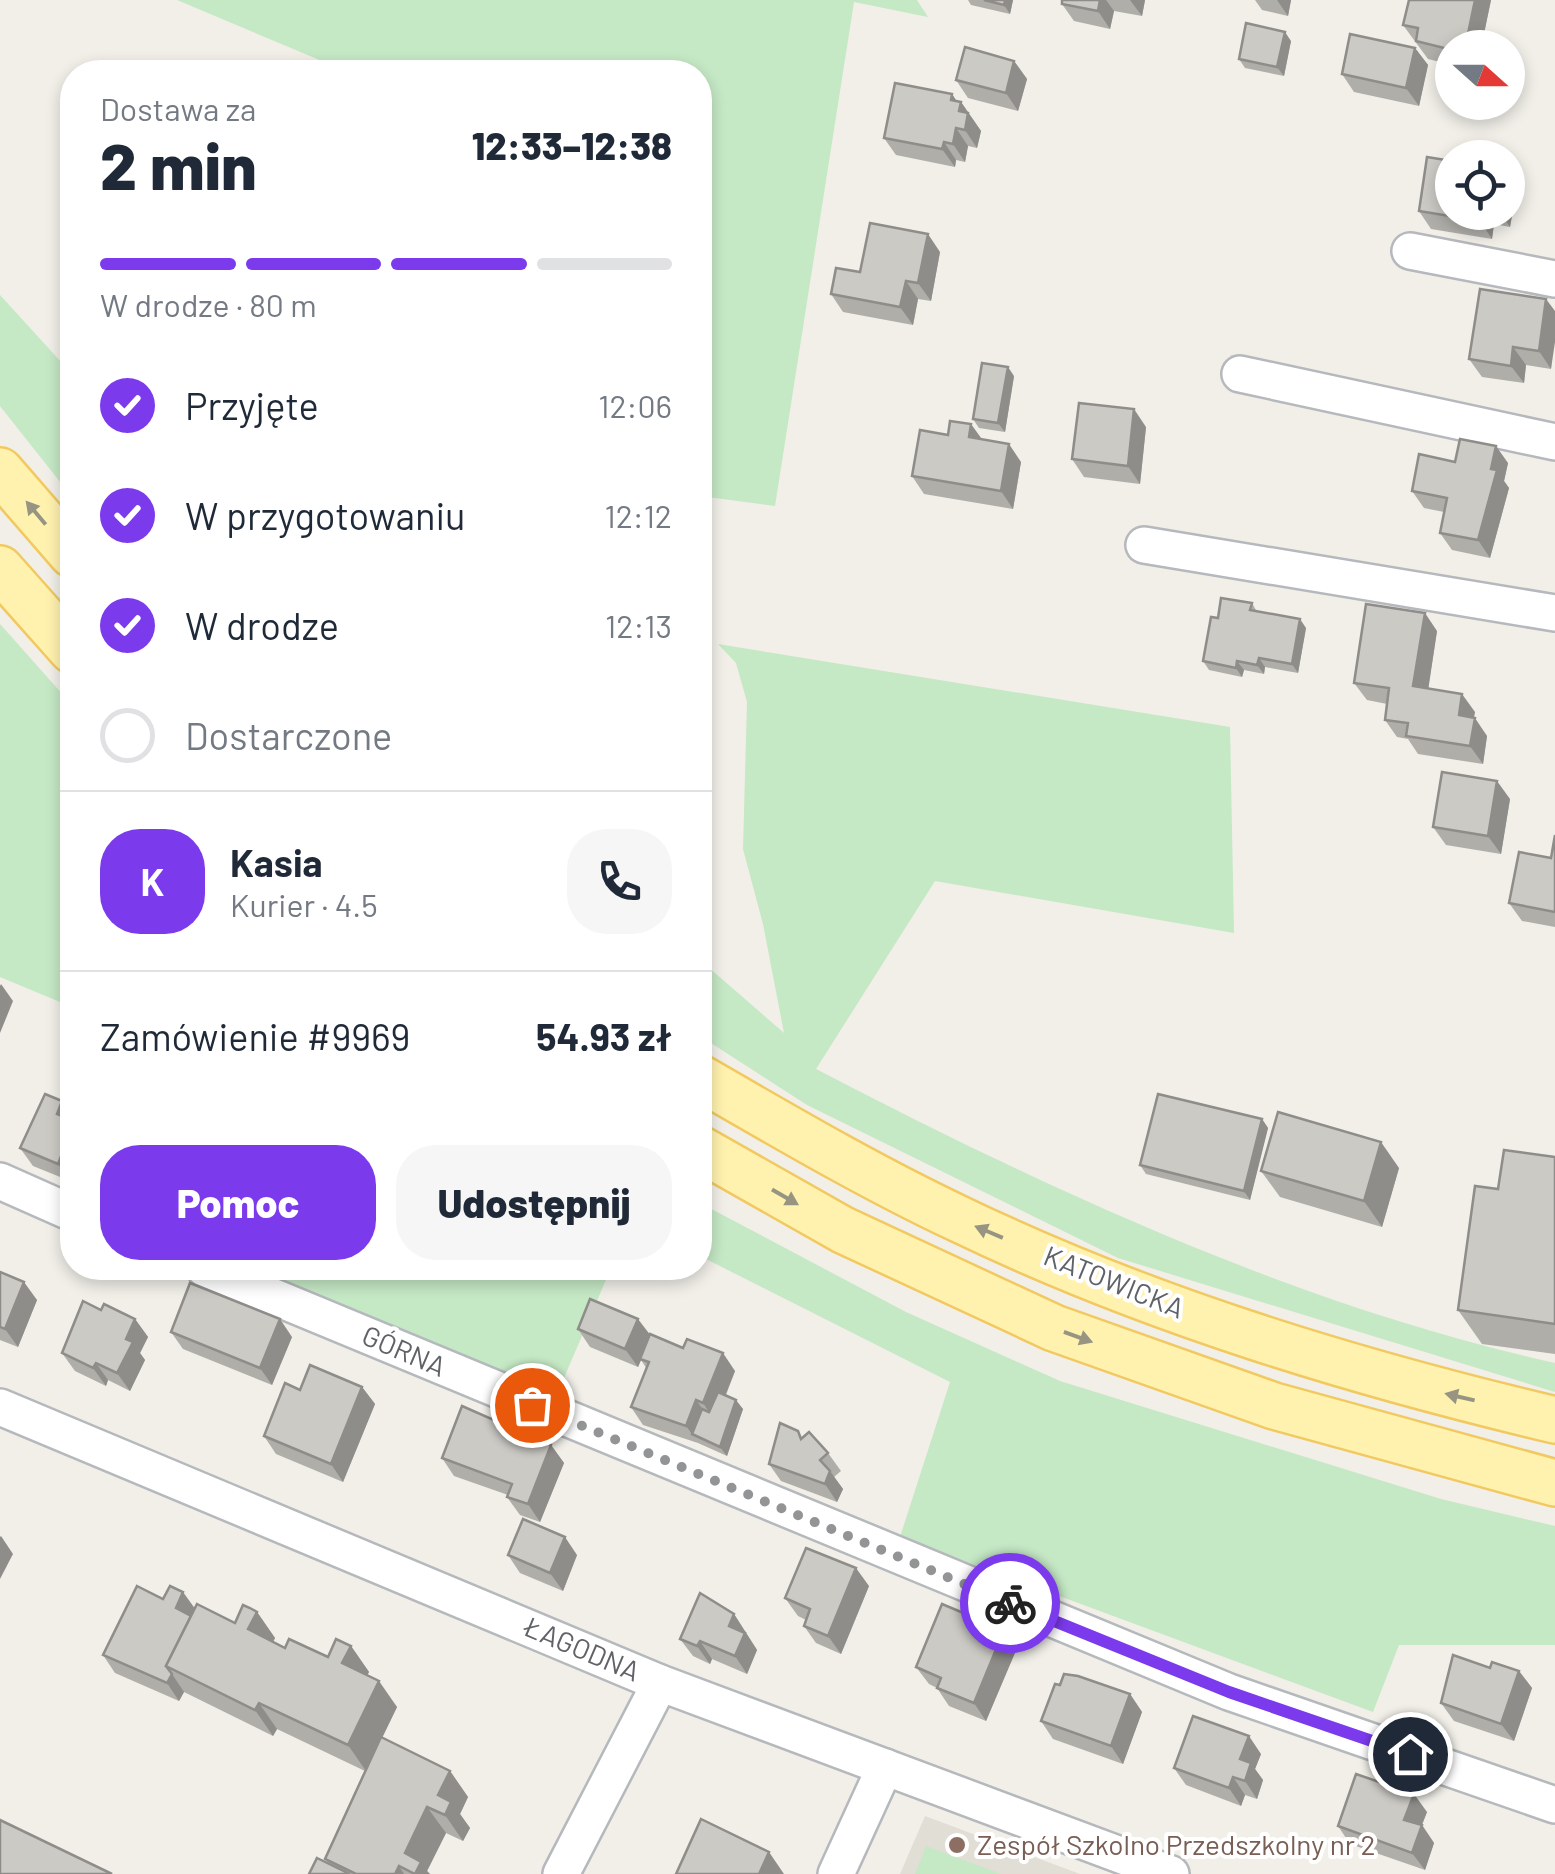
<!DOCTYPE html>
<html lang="pl">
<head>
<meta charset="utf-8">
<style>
  :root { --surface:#fff; --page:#f6f6f7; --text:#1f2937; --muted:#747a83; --line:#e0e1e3; --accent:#7c3aed }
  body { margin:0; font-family:Barlow,sans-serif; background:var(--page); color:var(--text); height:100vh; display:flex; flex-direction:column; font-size:38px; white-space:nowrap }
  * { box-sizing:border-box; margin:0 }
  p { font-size:32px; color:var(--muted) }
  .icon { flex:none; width:55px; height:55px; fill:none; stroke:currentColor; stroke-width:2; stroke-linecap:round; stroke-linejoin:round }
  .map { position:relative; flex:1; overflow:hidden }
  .sheet { position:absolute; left:60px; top:60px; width:652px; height:1220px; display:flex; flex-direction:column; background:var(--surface); border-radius:40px; box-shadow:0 5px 15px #0003 }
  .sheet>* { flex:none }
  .needle { width:65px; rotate:111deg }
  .fabs { position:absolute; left:1435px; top:30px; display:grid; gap:20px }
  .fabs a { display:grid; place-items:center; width:90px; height:90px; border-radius:50%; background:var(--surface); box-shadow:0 5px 15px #0003; font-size:50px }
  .pin { position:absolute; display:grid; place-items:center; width:85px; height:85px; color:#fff; margin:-42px; border:5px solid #fff; border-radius:50%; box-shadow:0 2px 10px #0007 }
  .courier { position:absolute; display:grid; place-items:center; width:100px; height:100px; margin:-50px; border:8px solid #7c3aed; border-radius:50%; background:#fff; color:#222; box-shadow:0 2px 12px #0007 }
  .headline em { font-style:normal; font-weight:800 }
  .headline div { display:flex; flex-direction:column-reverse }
  .headline { display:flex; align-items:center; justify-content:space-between; height:170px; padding:0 40px }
  h1 { font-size:65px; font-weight:800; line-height:75px }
  .bar { display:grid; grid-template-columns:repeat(4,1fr); gap:15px 10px; align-content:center; height:120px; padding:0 40px }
  .bar i { height:12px; border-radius:8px; background:var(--line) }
  .bar .active { background:var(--accent) }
  .bar p { grid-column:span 4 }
  .line { display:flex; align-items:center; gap:25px; padding:0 40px; border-top:2px solid var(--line) }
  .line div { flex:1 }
  .round { display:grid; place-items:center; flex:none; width:105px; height:105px; border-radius:40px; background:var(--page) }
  ol { padding:0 40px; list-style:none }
  li { display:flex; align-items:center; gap:30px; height:110px }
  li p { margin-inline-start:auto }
  li .icon { padding:10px; border-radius:50%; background:var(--accent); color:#fff; stroke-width:4 }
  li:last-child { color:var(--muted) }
  li i { width:55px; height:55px; border:5px solid var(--line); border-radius:50% }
  .action { display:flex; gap:20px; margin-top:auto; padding:20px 40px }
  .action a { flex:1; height:115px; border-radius:40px; background:var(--accent); color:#fff; font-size:40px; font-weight:800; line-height:115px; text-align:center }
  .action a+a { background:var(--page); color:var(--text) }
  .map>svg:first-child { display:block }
</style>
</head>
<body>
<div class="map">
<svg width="1555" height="1874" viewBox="0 0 1555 1874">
  <rect width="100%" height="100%" fill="#f1efe8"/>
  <!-- education -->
  <path fill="#e1ded6" d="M925,1816L1080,1874H900Z"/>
  <!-- green -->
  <g fill="#c5e8c5">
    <path d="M177,0H917L928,17L854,2L775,506L700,496V72H348Z"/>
    <path d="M0,295L72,374V497L0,406Z"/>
    <path d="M0,624L72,705V1007L0,977Z"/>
    <path d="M718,644L1230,727L1234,933L935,881L816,1069C1051,1191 1296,1305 1555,1363V1392L1118,1258L807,1105L700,1036V960L784,1033L763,924L743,849L747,702L736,663Z"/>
    <path d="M700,1203L906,1312L1060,1381L1441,1499L1555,1526V1645H1399L1373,1712L900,1537L950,1382L700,1256Z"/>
    <path d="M267,1268H611L555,1399L263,1277Z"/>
    <path d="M926,1846L1001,1874H915Z"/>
  </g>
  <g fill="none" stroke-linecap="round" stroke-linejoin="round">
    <!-- minor casing -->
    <g stroke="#b5b8bc" stroke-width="40">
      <g id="minor">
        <path d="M1410,251L1555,279"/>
        <path d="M1240,374L1555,442"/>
        <path d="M1144,545L1555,613"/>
        <path d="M0,1181L72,1213"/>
        <path d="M204,1268L1229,1692L1555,1805"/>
        <path d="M0,1407L660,1683L1171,1874"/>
        <path d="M561,1874L660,1683"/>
        <path d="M836,1874L885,1767"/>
      </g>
    </g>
    <!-- major casing -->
    <g stroke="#f2c960" stroke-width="50">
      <g id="major">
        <path d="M0,471L72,554"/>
        <path d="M0,569L72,650"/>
        <path d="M700,1078C785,1127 870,1177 959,1219C1148,1310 1353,1372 1555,1420"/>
        <path d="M700,1149L843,1230L1054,1328L1274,1406L1555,1483"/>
      </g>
    </g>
    <!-- minor -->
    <use href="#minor" stroke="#fff" stroke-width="35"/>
    <!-- major -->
    <use href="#major" stroke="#fff2af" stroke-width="45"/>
  </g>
  <!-- wall -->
  <g fill="#afaea9">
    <path d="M968,0H1013L1010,14L971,5Z"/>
    <path d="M1062,0H1145L1142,16L1114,11L1110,29L1074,21L1062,4Z"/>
    <path d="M1255,0H1291L1288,16L1262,10Z"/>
    <path d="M1409,0H1491L1481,48H1452V65L1428,59L1403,25Z"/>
    <path d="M1291,41L1284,76L1245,68L1239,59Z"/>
    <path d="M1415,48L1428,65L1419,106L1354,92L1342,74Z"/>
    <path d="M1014,61L1027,79L1018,111L968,98L956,80Z"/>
    <path d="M952,94L956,101L961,102L981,131L977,148L968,146L965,162L956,160L955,167L896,155L884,138Z"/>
    <path d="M1515,199L1510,227L1494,224L1492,239L1431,229L1419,211L1508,212Z"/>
    <path d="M940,252L931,301L918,299L913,325L843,312L831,294Z"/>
    <path d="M1555,311L1551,369L1526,365L1524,383L1482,377L1469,359Z"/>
    <path d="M1014,376L1005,432L979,428L973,419Z"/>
    <path d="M1146,427L1140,484L1084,477L1072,459Z"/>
    <path d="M982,440L1021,462L1013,509L924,494L912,476Z"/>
    <path d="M1455,462L1508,463L1504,481L1509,488L1490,558L1452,550L1440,533L1444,512L1424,508L1412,491Z"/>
    <path d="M1252,603L1257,612L1306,628L1298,673L1265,667L1264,674L1244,670L1242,677L1209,670L1203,661L1218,618Z"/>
    <path d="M1437,631L1428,689L1475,712L1473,718L1487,736L1483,764L1418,754L1408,739L1397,737L1385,720L1387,704L1367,700L1354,683Z"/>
    <path d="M1510,799L1501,854L1446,845L1433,827Z"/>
    <path d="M1555,835V927L1522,921L1509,903L1551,858Z"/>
    <path d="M62,1101L72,1116V1176L70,1181L33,1166L20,1148Z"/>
    <path d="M1262,1119L1268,1128L1250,1200L1146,1174L1140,1165Z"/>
    <path d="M1555,1157V1354L1482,1344L1458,1310L1498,1189Z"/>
    <path d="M1399,1168L1382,1227L1280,1197L1261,1171Z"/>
    <path d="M0,1272L37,1300L18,1347L0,1340Z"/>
    <path d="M101,1310L135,1319L148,1337L140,1353L145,1360L130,1391L108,1380L106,1386L75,1371L62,1353Z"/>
    <path d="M578,1329L650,1335L735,1371L726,1395L743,1409L727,1456L698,1443L643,1425L631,1407L647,1369L641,1360L638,1367L590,1347Z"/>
    <path d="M171,1332L292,1337L272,1385L183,1349Z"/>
    <path d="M362,1387L375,1404L343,1482L276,1454L264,1436Z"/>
    <path d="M803,1437L828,1453L841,1471L834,1477L843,1489L837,1502L781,1481L769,1464Z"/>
    <path d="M551,1445L564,1463L540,1522L520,1515L507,1497L508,1495L454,1476L442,1458Z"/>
    <path d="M508,1555H577L563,1591L520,1573Z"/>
    <path d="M869,1586L841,1654L816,1643L804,1626L806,1620L798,1616L785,1598Z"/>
    <path d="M163,1599L235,1623L257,1612L275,1638L273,1642L285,1648L328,1657L351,1646L369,1672L367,1675L397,1707L382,1738L450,1771L468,1797L460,1814L470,1828L463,1841L446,1833L427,1871L430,1874H309L328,1863L325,1859L365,1771L277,1729L273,1736L184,1692L179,1701L115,1673L103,1655Z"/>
    <path d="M734,1614L757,1650L747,1674L712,1659L710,1664L693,1656L680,1639Z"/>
    <path d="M1004,1630L1017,1648L986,1721L949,1706L937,1688L929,1684L916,1667Z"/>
    <path d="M1490,1668L1519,1671L1532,1688L1514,1741L1454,1721L1441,1703Z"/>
    <path d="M1130,1694L1142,1712L1123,1764L1053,1739L1041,1721Z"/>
    <path d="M1261,1754L1255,1769L1263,1780L1257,1799L1245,1795L1241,1806L1186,1785L1174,1768Z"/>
    <path d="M1427,1812L1422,1825L1434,1843L1425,1870L1350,1844L1338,1826Z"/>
  </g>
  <!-- shaded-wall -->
  <g fill="#8f8d8a">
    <path d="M1005,0H1013L1010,14L1004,5Z"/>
    <path d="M1100,0H1106L1114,11L1110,29L1098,11Z"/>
    <path d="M1130,0H1145L1142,16Z"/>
    <path d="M1277,0H1291L1288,16Z"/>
    <path d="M1475,0H1491L1481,48H1465Z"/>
    <path d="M1285,32L1291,41L1284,76L1277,67Z"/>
    <path d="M1415,48L1428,65L1419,106L1406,88Z"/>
    <path d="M1014,61L1027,79L1018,111L1006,93Z"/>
    <path d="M952,94L960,106L961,102L981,131L977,148L965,130L951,100Z"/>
    <path d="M956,128L968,146L965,162L953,144Z"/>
    <path d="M944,142L956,160L955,167L942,149Z"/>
    <path d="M1508,188L1515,199L1510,227L1500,212H1508Z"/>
    <path d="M1481,212H1486L1494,224L1492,239L1480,221Z"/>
    <path d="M928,234L940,252L931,301L918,283Z"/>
    <path d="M906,281L918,299L913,325L900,307Z"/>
    <path d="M1546,299L1555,311V342L1551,369L1539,351Z"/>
    <path d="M1513,347L1526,365L1524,383L1511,366Z"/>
    <path d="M1008,367L1014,376L1005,432L998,423Z"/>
    <path d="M1134,409L1146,427L1140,484L1128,466Z"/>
    <path d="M971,424L984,442L969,437Z"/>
    <path d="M1009,444L1021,462L1013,509L1001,491Z"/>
    <path d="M1496,446L1508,463L1504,481L1509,488L1490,558L1478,540Z"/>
    <path d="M1425,613L1437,631L1426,704L1413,686Z"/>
    <path d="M1300,619L1306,628L1298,673L1292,664Z"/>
    <path d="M1259,658L1265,667L1264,674L1257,665Z"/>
    <path d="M1237,661L1244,670L1242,677L1236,668Z"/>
    <path d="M1462,694L1475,712L1471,733L1459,715Z"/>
    <path d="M1475,718L1487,736L1483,764L1470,746Z"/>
    <path d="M1497,781L1510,799L1501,854L1488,836Z"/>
    <path d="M1,984L13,1001L0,1033V986Z"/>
    <path d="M62,1101L72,1116V1124L57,1114Z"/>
    <path d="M1262,1119L1268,1128L1250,1200L1244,1191Z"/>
    <path d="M72,1128V1176L70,1181L58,1164Z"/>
    <path d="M1381,1142L1399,1168L1382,1227L1364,1201Z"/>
    <path d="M24,1282L37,1300L18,1347L5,1329Z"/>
    <path d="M135,1319L148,1337L140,1353L145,1360L130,1391L117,1373L126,1339Z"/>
    <path d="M280,1319L292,1337L272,1385L260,1368Z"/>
    <path d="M638,1319L651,1336L638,1367L625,1349Z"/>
    <path d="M723,1353L735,1371L715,1421L703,1403Z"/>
    <path d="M96,1363L108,1380L106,1386L93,1368Z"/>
    <path d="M362,1387L375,1404L343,1482L331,1464Z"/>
    <path d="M696,1400L709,1418L692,1434L686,1426Z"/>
    <path d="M736,1400L743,1409L727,1456L720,1447Z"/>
    <path d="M551,1445L564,1463L540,1522L528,1504Z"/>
    <path d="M830,1471L843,1489L837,1502L825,1484Z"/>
    <path d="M1,1536L13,1554L0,1579V1537Z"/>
    <path d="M565,1537L577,1555L563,1591L550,1573Z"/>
    <path d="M856,1568L869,1586L841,1654L828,1636Z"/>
    <path d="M183,1592L196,1610L188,1626L176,1608Z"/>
    <path d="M257,1612L275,1638L266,1655L248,1629Z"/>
    <path d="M734,1614L757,1650L747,1674L735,1656L729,1626Z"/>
    <path d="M1004,1630L1017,1648L986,1721L974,1703Z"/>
    <path d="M700,1641L712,1659L710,1664L697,1646Z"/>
    <path d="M351,1646L369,1672L360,1689L342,1663Z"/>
    <path d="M1519,1671L1532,1688L1514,1741L1501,1724Z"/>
    <path d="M172,1674L184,1692L179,1701L167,1683Z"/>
    <path d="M379,1681L397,1707L366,1771L348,1745Z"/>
    <path d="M1130,1694L1142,1712L1123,1764L1111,1746Z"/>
    <path d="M259,1703L277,1729L273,1736L255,1710Z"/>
    <path d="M1249,1736L1261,1754L1255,1769L1263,1780L1257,1799L1245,1781L1240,1759Z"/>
    <path d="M450,1771L468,1797L460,1814L470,1828L463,1841L445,1815L438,1795Z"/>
    <path d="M1233,1777L1245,1795L1241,1806L1229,1788Z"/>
    <path d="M1414,1794L1427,1812L1417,1837L1404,1820Z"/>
    <path d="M427,1807L446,1833L427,1871L430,1874H415L405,1853Z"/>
    <path d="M1422,1825L1434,1843L1425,1870L1412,1853Z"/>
    <path d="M769,1852L784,1874H759Z"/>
    <path d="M399,1866L404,1874H395Z"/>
  </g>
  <!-- building -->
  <g fill="#cccac5" stroke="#8f8d8a" stroke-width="2.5">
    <path d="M984,0H1005L1004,5Z"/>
    <path d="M1062,0H1100L1098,11L1062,4Z"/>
    <path d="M1409,0H1475L1465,48H1452V50L1416,41L1418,28L1403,25Z"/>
    <path d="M1246,23L1285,32L1277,67L1239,59Z"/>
    <path d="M1350,34L1415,48L1406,88L1342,74Z"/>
    <path d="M965,47L1014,61L1006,93L956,80Z"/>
    <path d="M895,83L952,94L951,100L961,102L959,111L968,113L965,130L956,128L953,144L944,142L942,149L884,138Z"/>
    <path d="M1427,157L1452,161V212H1481L1480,221L1419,211Z"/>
    <path d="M870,223L928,234L918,283L906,281L900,307L831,294L836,268L860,272Z"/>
    <path d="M1480,289L1546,299L1539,351L1513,347L1511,366L1469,359Z"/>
    <path d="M982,363L1008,367L998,423L973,419Z"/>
    <path d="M1079,403L1134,409L1128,466L1072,459Z"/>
    <path d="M950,421L971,424L969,437L1009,444L1001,491L912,476L920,430L948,435Z"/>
    <path d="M1460,439L1496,446L1491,469L1497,470L1478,540L1440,533L1447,498L1412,491L1419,454L1455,462Z"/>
    <path d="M1221,598L1252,603L1250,610L1300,619L1292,664L1259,658L1257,665L1237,661L1236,668L1203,661L1211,617L1218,618Z"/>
    <path d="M1366,604L1425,613L1413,686L1462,694L1459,715L1475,718L1470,746L1406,736L1408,723L1385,720L1389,688L1354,683Z"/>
    <path d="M1442,772L1497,781L1488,836L1433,827Z"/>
    <path d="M1555,835V912L1509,903L1519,852L1551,858Z"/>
    <path d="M45,1094L62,1101L57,1114L72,1120V1128L58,1164L20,1148Z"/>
    <path d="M1158,1094L1262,1119L1244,1191L1140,1165Z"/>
    <path d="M1278,1112L1381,1142L1364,1201L1261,1171Z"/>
    <path d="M1504,1150L1555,1157V1324L1458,1310L1475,1186L1498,1189Z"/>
    <path d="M0,1272L24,1282L5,1329L0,1327Z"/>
    <path d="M190,1283L280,1319L260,1368L171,1332Z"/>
    <path d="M590,1299L638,1319L625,1349L578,1329Z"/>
    <path d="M83,1301L101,1310L104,1304L135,1319L126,1339L133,1342L117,1373L96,1363L93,1368L62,1353Z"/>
    <path d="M650,1334L683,1348L687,1339L723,1353L703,1403L696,1400L686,1426L631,1407L649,1362L640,1359Z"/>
    <path d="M310,1365L362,1387L331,1464L264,1436L285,1383L300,1390Z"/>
    <path d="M718,1392L736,1400L720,1447L692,1434L702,1409L709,1412Z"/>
    <path d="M462,1406L551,1445L528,1504L507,1497L512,1484L442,1458Z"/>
    <path d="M780,1423L798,1431L801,1439L809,1432L828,1453L820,1460L830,1471L825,1484L769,1464Z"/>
    <path d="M523,1519L565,1537L550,1573L508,1555Z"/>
    <path d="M806,1548L856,1568L828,1636L804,1626L810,1609L785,1598Z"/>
    <path d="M137,1586L163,1599L170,1586L183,1592L176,1608L191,1616L166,1666L172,1674L167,1683L103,1655Z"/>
    <path d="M700,1593L734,1614L729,1626L745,1633L735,1656L700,1641L697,1646L680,1639Z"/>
    <path d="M197,1604L235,1623L243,1605L250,1608L257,1612L248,1629L285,1648L289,1639L328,1657L336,1639L351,1646L342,1663L379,1681L348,1745L259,1703L255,1710L166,1666Z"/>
    <path d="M942,1604L1004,1630L974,1703L937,1688L941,1678L916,1667Z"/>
    <path d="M1453,1655L1490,1668L1492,1662L1519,1671L1501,1724L1441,1703Z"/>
    <path d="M1064,1674L1078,1676L1130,1694L1111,1746L1041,1721L1055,1684L1060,1685Z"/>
    <path d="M1193,1716L1249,1736L1240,1759L1251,1763L1245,1781L1233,1777L1229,1788L1174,1768Z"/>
    <path d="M381,1737L450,1771L438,1795L451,1802L445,1815L427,1807L405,1853L421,1862L415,1874L399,1866L395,1874H356L325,1859Z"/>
    <path d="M1356,1774L1414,1794L1404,1820L1422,1825L1412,1853L1338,1826Z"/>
    <path d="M701,1819L769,1852L759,1874H676Z"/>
    <path d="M0,1820L112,1874H0Z"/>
    <path d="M317,1858L350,1874H309Z"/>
  </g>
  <!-- one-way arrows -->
  <defs><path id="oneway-solid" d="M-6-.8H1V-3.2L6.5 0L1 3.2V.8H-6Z" transform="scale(2.5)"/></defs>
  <g fill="#979581">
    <use href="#oneway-solid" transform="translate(36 513) rotate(-130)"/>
    <use href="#oneway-solid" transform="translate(785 1197) rotate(30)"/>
    <use href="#oneway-solid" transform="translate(989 1232) rotate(-157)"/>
    <use href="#oneway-solid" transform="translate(1078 1337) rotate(20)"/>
    <use href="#oneway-solid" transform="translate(1460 1397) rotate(-167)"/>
  </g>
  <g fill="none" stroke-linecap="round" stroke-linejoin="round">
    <!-- done -->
    <path stroke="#929495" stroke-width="10" stroke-dasharray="0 18" d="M532,1405L1010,1603"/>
    <!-- route -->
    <path stroke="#7c3aed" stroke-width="12" d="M1010,1603L1229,1692L1410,1754"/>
  </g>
  <!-- markers -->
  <circle fill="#8d6e63" stroke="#fff" stroke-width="4" cx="957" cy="1845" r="10"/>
  <g text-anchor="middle" stroke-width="8" stroke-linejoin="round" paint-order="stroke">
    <!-- street labels -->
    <g font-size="28" fill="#5f6368" stroke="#fff">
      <text transform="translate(1114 1282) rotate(22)" y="10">KATOWICKA</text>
      <text transform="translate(404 1351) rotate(23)" y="10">GÓRNA</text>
      <text transform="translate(582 1649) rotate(23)" y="10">ŁAGODNA</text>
    </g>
    <!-- education labels -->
    <g font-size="28" fill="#785e54" stroke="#fff" text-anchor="start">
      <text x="977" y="1855">Zespół Szkolno Przedszkolny nr 2</text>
    </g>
  </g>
</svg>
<div class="fabs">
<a><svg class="needle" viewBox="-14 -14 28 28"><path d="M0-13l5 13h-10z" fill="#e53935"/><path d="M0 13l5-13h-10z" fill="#747a83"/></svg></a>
<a><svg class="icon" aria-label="locate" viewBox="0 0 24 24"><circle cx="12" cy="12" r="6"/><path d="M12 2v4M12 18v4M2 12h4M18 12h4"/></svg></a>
</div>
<div class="pin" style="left:532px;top:1405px;background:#ea580c"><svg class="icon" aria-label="bag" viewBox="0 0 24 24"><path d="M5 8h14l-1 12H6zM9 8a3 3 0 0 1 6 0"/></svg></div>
<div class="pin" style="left:1410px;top:1754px;background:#1f2937"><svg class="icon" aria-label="home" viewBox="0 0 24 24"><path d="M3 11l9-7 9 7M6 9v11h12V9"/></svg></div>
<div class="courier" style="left:1010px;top:1603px"><svg class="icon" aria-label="bike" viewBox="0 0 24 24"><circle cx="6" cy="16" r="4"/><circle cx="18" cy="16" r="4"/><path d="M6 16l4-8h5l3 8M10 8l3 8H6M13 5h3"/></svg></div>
<section class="sheet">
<div class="headline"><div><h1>2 min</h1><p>Dostawa za</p></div><em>12:33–12:38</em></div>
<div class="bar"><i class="active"></i><i class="active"></i><i class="active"></i><i></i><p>W drodze · 80 m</p></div>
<ol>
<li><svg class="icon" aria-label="check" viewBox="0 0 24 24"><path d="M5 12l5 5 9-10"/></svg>Przyjęte<p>12:06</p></li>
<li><svg class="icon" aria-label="check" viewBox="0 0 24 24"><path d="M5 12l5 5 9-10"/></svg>W przygotowaniu<p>12:12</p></li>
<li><svg class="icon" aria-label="check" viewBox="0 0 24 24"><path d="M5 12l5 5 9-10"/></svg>W drodze<p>12:13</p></li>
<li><i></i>Dostarczone</li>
</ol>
<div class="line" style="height:180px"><b class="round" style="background:var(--accent);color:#fff">K</b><div><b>Kasia</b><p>Kurier · 4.5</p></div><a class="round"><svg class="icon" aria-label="phone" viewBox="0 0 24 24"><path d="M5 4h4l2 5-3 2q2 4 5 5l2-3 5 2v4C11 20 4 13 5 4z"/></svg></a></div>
<div class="line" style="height:130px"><div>Zamówienie #9969</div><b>54.93 zł</b></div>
<div class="action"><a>Pomoc</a><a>Udostępnij</a></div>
</section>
</div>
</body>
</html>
